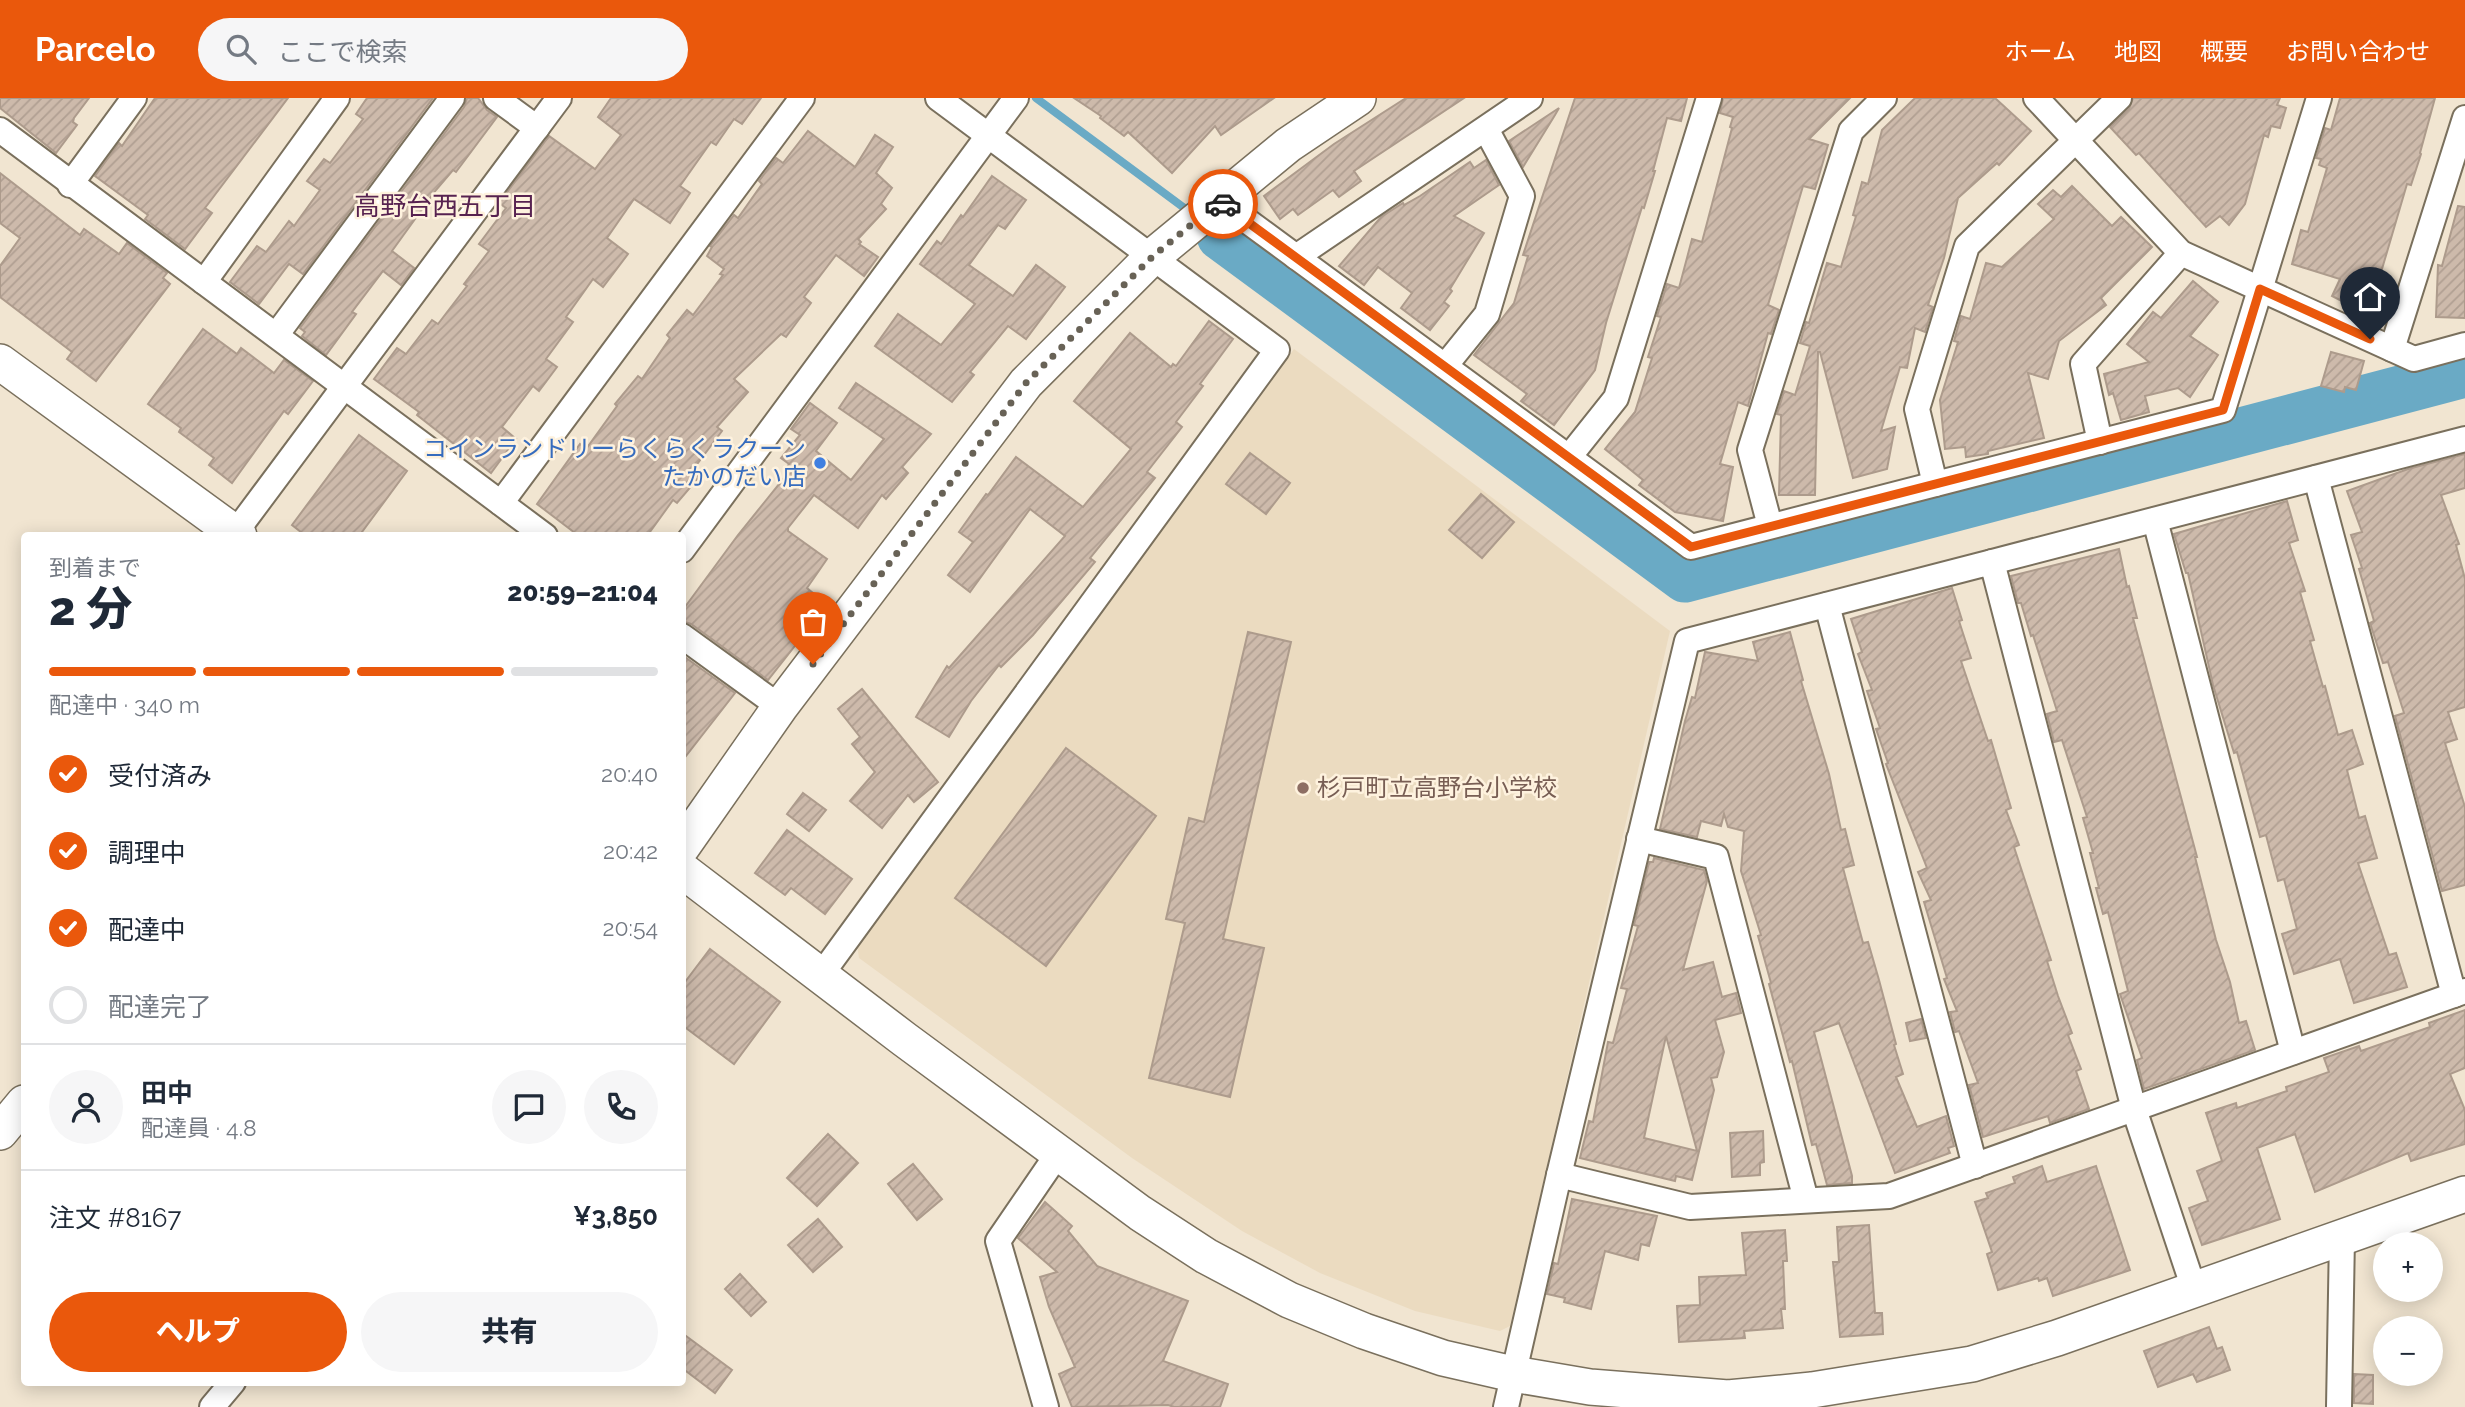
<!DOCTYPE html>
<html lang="ja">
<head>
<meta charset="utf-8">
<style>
  :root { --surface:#fff; --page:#f6f6f7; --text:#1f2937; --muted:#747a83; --line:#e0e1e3; --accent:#ea580c }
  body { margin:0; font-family:Raleway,"Noto Sans JP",sans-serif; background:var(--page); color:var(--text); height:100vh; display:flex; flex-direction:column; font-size:26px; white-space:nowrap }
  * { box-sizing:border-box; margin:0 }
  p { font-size:23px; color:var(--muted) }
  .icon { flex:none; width:38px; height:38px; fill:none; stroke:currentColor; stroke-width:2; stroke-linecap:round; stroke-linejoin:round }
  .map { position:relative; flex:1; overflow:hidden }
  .drawer { position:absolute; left:21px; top:434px; width:665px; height:854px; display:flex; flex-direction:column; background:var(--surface); border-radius:7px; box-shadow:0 4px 18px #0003 }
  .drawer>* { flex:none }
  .fabs { position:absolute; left:2373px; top:1134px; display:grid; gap:14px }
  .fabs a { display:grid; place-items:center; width:70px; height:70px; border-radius:50%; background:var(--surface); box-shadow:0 4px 18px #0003; font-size:35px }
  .pin { position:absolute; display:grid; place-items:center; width:60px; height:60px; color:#fff; margin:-72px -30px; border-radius:50% 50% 50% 0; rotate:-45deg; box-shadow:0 0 7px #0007 }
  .pin .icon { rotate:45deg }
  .courier { position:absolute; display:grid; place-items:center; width:70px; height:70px; margin:-35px; border:5px solid #ea580c; border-radius:50%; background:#fff; color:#222; box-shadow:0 2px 9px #0007 }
  .summary em { font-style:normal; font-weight:800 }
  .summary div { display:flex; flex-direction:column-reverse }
  .summary { display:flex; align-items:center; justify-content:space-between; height:119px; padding:0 28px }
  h1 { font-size:46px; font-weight:800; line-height:52px }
  .bar { display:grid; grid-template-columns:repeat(4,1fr); gap:10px 7px; align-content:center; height:84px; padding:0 28px }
  .bar i { height:9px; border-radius:5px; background:var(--line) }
  .bar .selected { background:var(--accent) }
  .bar p { grid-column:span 4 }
  .line { display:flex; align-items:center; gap:18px; padding:0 28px; border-top:2px solid var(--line) }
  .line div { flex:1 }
  .round { display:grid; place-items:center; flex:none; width:74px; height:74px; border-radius:37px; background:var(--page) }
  ol { padding:0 28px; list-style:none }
  li { display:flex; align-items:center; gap:21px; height:77px }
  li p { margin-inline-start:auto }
  li .icon { padding:7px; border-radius:50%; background:var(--accent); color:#fff; stroke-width:4 }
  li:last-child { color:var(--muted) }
  li i { width:38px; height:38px; border:4px solid var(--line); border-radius:50% }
  .action { display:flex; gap:14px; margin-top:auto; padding:14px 28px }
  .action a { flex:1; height:80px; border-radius:42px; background:var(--accent); color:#fff; font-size:28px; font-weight:800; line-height:80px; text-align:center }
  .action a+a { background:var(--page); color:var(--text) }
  header { display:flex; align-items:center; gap:42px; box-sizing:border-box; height:98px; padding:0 35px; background:var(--accent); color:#fff }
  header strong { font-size:33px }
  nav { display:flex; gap:38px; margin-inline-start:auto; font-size:24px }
  .search { width:490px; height:63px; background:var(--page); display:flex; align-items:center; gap:18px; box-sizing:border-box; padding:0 24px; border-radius:38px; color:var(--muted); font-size:26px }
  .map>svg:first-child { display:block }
</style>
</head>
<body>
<header>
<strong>Parcelo</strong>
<div class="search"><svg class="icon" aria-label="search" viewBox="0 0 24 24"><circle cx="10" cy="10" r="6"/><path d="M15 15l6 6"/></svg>ここで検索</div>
<nav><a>ホーム</a><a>地図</a><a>概要</a><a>お問い合わせ</a></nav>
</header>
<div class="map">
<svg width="2465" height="1309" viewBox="0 0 2465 1309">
  <defs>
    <pattern id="building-hatch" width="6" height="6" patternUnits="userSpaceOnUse" patternTransform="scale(1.75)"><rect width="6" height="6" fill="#cdbaab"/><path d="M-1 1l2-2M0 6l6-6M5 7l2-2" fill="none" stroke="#b09f92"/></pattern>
  </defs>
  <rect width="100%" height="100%" fill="#f1e5d1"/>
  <!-- built -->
  <path fill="#ebdbc0" d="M1294,251L1670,533L1510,1228L1500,1233L1415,1213L1320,1175L1242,1133L1132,1060L859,860L857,846Z"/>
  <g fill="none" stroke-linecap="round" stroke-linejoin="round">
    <!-- stream -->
    <g stroke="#6aaac5" stroke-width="8">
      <path d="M1036,0L1191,115"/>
      <path d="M1204,125L1221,138"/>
    </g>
    <!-- river -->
    <path stroke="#6aaac5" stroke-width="49" d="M1221,138L1685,480L2465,275"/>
  </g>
  <!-- building -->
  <g fill="url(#building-hatch)" stroke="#ad9b8c" stroke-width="2" fill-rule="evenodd">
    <path d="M0,0H89L74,20L73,24L77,27L56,55L0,10Z"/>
    <path d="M155,0H288L205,110L212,115L185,151L145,121L148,117L95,78L119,45L122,48Z"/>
    <path d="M367,0H433L303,176L289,166L259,206L230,184L257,148L266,154L289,123L294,128L320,92L307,83L324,61L330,65L363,21L356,16Z"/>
    <path d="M467,0H478L487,12L497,19L456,74L453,72L436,92L392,153L414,170L401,187L383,173L352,214L356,216L326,257L302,238L305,234L300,230L464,9Z"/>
    <path d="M611,0H761L742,26L734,21L716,47L711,44L680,88L690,95L670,125L634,101L607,140L628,156L603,189L593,181L566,219L573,224L546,261L557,269L539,293L533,288L502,329L516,341L491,375L417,317L419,314L374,281L397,250L406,256L432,222L438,226L467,188L464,186L489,153L479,146L506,110L499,105L549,38L595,71L621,37L598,19Z"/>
    <path d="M1074,0H1274L1221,37L1215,28L1172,75L1128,34L1124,38L1100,20L1101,18Z"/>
    <path d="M1406,0H1464L1354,73L1361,83L1339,99L1333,92L1298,117L1293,111L1280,121L1264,98L1334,46Z"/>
    <path d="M1575,0H1687L1681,23L1667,20L1653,73H1655L1644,110L1642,109L1606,225L1595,272L1554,327L1521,303L1527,296L1474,257L1514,205L1528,158L1523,157Z"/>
    <path d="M1723,0H1850L1809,41L1828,47L1815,91L1803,88L1768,207L1779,212L1771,236L1768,235L1748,308L1738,304L1720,366L1733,369L1723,423L1675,414L1639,387L1643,382L1605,351L1635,314L1652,260L1648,259L1661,219L1657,218L1667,186L1679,190L1692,141L1702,144L1732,30L1730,29L1733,19L1720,15Z"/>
    <path d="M1915,0H1995L2031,33L1999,67L1997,65L1958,100L1944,160L1928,207L1933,209L1925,234L1915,230L1907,270L1900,269L1881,333L1895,329L1887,371L1853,380L1820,254H1818L1815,397H1779L1781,317L1777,316L1784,293L1795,297L1810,248L1800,245L1806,224L1809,225L1827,165L1841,169L1856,118L1853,117L1862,84L1868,86L1882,32Z"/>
    <path d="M2133,0H2280L2277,7L2286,10L2280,30L2271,28L2268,39L2264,37L2245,106L2229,127L2220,118L2206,129L2139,55L2136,57L2110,29L2129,11Z"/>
    <path d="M2340,0H2435L2420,55L2421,56L2411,87L2407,86L2382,171L2361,213L2332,198L2340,181L2292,166L2301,132L2308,134L2327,70L2319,67L2321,61L2316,60L2325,30L2331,32Z"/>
    <path d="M1559,10L1555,17L1523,69L1509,43Z"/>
    <path d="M808,33L855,69L875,37L893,49L876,75L892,90L881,106L886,111L858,141L861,144L859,146L878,159L864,178L836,157L804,199L811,205L786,239L781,236L734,281L748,294L717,329L722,333L692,373L699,379L677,405L673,402L647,438H579L537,406L580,346L586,351L617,308L615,306L638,278L642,281L670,240L667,237L687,212L693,217L723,177L720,176L724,171L707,158L712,149L710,148L734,117L738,120L762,86L759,83L776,60L783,65Z"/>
    <path d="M1486,62L1499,87L1454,118L1484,135L1450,191L1452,193L1444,204L1449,208L1430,232L1401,210L1412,195L1378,169L1364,187L1339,168L1381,119L1403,105L1404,107L1420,98L1470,64L1474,70Z"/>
    <path d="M0,75L80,137L84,131L119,156L127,145L167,175L163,180L170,186L96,283L67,261L72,254L0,199V168L20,140L0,125Z"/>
    <path d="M992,78L1026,102L1005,131L998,127L969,167L1013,198L1036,167L1065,189L1026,241L1008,228L970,274L974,277L952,304L875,248L898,216L941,247L975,206L920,166L937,143L941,146L961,117L963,119Z"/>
    <path d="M2072,88L2112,128L2121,119L2152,149L2101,200L2106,207L2059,243L2048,281L2028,275L2044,340L1988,353V356L1966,359L1965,349L1945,351L1940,302L1958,244L1954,243L1961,218L1970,221L1986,165L2002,169L2054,121L2038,106L2053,92L2061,99Z"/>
    <path d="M2458,108L2465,109V220L2436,219L2438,167L2442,168Z"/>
    <path d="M2193,183L2218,204L2190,238L2218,257L2190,299L2178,290L2145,298L2149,314L2121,322L2113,295L2109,297L2104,276L2149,264L2127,246L2153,214L2161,220Z"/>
    <path d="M1209,223L1233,241L1200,286L1203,288L1176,324L1182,329L1147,374L1155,380L1090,460L1095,464L1033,537L1001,569L999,567L971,603L949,639L916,619L947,568L949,570L1065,438L1030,411L970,494L948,477L973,444L959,434L986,396L988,397L1016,359L1083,409L1131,351L1074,303L1130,235L1171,269L1173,266L1176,268Z"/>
    <path d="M203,231L237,256L241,250L274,275L284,262L313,283L288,316L284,313L232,385L209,367L214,360L179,334L181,330L148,306Z"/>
    <path d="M2331,254L2364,263L2356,292L2345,289L2344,294L2321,288Z"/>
    <path d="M856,285L931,336L902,369L908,375L886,401L882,397L858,430L814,397L788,430V433L827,461L807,490L827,507L768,582L691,526L682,523V513L738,437L788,375L785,372L789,366L781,360L800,337L791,331L810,305L837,325L816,353L851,382L884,341L839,310Z"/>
    <path d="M359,337L407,373L359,438H306L292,427Z"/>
    <path d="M1250,355L1290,385L1266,416L1226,386Z"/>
    <path d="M2465,356V390L2441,397L2459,446L2456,447L2465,481V609L2448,614L2457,641L2445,645L2465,709V787L2442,793L2395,618L2404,615L2388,564L2383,565L2370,525L2374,523L2359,471L2362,470L2351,437L2362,434L2347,393L2408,371Z"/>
    <path d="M1481,396L1514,424L1482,460L1449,432Z"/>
    <path d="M2287,403L2298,442L2289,445L2305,493L2300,494L2314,542L2310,543L2323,589L2325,588L2338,637L2352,632L2363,666L2347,672L2359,720L2365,718L2377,760L2358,765L2389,857L2396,855L2407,889L2354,905L2340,861L2294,876L2282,836L2297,831L2284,781L2278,783L2266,737L2260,739L2237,654L2234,655L2213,587L2188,475H2186L2174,436Z"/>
    <path d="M2119,451L2127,489L2129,488L2137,520H2133L2197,759H2195L2216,842L2230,884L2239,925L2246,923L2255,952L2144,991L2137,962L2142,960L2120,896L2128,893L2108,814L2103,816L2096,790H2099L2090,755H2093L2083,720L2087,719L2062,642L2054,644L2047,616L2057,613L2033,537L2031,538L2021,505H2018L2011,478Z"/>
    <path d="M1952,490L1962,522L1959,523L1971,560L1961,563L1988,643L1991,642L2011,710L2006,712L2019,747L2014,749L2051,862L2047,863L2058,898L2072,935L2068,937L2081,971L2076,973L2089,1011L2050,1025L2048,1018L1983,1039L1969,987L1978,985L1959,933L1955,934L1950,914L1957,913L1944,881L1947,880L1924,804L1931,802L1918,774L1927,770L1886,666L1888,665L1876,631L1880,630L1867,593L1872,592L1858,556L1862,554L1851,521Z"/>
    <path d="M1248,534L1291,544L1223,841L1264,850L1230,999L1149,980L1185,825L1166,821L1189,720L1204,724Z"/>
    <path d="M1790,534L1803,582L1801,583L1829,676L1841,732L1845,731L1854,767L1843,770L1863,845L1868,844L1879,882L1896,946L1894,947L1903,976L1896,979L1917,1029L1946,1018L1954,1048L1948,1050L1950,1055L1895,1075L1839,925L1814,934L1852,1078V1085L1827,1087L1816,1046L1812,1047L1792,963L1790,964L1769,886L1771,885L1758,838L1761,837L1741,773L1744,733L1728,729L1724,716L1721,728L1701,723L1697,739L1660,731L1685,623L1692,599L1695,600L1705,554L1758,563L1753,544Z"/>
    <path d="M682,557L735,595L682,663Z"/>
    <path d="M862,591L938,684L914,704L908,697L882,730L850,703L875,674L852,646L860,639L838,611Z"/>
    <path d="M1066,650L1156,718L1046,868L955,800Z"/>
    <path d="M803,695L826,712L809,733L787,716Z"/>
    <path d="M787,732L852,781L825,816L791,790L785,797L755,775Z"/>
    <path d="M1654,760L1704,772L1707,783L1683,872L1713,864L1722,899L1736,895L1741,915L1715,922L1724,954L1717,979L1711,980L1714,992L1692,1082L1676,1078L1675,1083L1580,1060L1589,1023L1593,1024L1608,944L1613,945L1627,891L1621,890L1638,828L1634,827L1649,764H1653ZM1666,938L1697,1053L1644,1040Z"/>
    <path d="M710,851L780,904L734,966L682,927V888Z"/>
    <path d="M2465,912V970L2450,976L2465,1012V1046L2411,1063L2408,1055L2315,1094L2295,1036L2257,1050L2280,1121L2202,1147L2189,1110L2208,1103L2197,1073L2222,1063L2206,1015L2236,1005L2237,1010L2287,993L2286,989L2329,974L2324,960L2359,948L2361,953L2430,929L2429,925Z"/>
    <path d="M1921,921L1926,940L1910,943L1906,925Z"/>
    <path d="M1763,1033L1764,1064L1760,1065V1077L1732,1079L1730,1035Z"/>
    <path d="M828,1036L858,1065L817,1108L787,1080Z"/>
    <path d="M913,1066L942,1101L917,1122L888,1086Z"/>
    <path d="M2042,1068L2047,1084L2096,1068L2130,1172L2053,1198L2047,1180L2039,1183L2038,1180L1998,1192L1987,1156L1992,1154L1975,1104L1988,1100L1986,1095L2015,1085L2013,1079Z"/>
    <path d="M1572,1101L1657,1118L1649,1148L1641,1146L1638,1162L1605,1153L1591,1211L1564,1204L1565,1200L1547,1196L1554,1165L1558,1166Z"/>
    <path d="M1045,1104L1072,1128L1068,1133L1097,1168L1188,1203L1163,1263L1228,1286L1220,1309H1174L1168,1307L1072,1309L1059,1276L1075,1269L1049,1209L1040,1179L1057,1174L1018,1140Z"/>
    <path d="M818,1121L842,1149L813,1174L788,1147Z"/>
    <path d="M1869,1127L1875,1215H1882L1883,1236L1840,1239L1833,1164H1839L1837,1129Z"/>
    <path d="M1785,1132L1787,1163H1783L1785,1211H1781L1783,1230L1744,1233L1745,1240L1679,1244L1677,1208L1700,1207L1699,1179L1746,1177L1742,1135Z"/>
    <path d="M740,1176L766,1204L751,1218L725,1191Z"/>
    <path d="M2209,1229L2217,1251L2222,1249L2230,1272L2197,1284L2193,1276L2158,1289L2144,1253Z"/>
    <path d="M682,1235L732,1272L715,1295L682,1270Z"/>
    <path d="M2354,1276L2373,1277V1306L2354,1305Z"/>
  </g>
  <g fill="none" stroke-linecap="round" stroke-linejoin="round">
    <!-- street casing -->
    <g stroke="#7a705d" stroke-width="28">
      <g id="street">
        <path d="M496,0L537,30"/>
        <path d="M2036,0L2181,155L2414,261L2465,247"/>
        <path d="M0,32L545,438"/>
        <path d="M70,87L134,0"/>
        <path d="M1220,103L1691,449L2223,312L2319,0"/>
        <path d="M1296,159L1530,0"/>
        <path d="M204,184L337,0"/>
        <path d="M277,236L452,0"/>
        <path d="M2392,251L2465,20"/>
        <path d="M1445,268L1487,216L1522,98L1486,31"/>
        <path d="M2100,344L2083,266L2181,155"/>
        <path d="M1569,359L1616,300L1709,0"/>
        <path d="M2316,380L2454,897"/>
        <path d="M1935,386L1917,311L1967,148L2119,0"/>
        <path d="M501,405L802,0"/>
        <path d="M2155,422L2293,954"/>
        <path d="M1770,428L1750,352L1851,33L1884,0"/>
        <path d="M235,435L559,0"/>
        <path d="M682,452L1016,0"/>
        <path d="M1992,464L2465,341"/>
        <path d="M1827,507L1975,1068"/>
        <path d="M682,538L780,609"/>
        <path d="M1639,741L1716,759L1806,1102"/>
        <path d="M821,877L1277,252L938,0"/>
        <path d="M1559,1077L1687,543L1992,464L2134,1011L2194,1191"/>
        <path d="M212,1309L233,1284"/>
        <path d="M1046,1309L998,1143L1059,1054"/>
        <path d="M1506,1309L1559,1077L1690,1109L1889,1098L2465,893"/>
        <path d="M2339,1309L2342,1139"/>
      </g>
    </g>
    <!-- secondary casing -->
    <g stroke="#7a705d" stroke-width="38">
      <g id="secondary">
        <path d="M0,264L239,438"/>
        <path d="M682,749L780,609L1026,285L1152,159L1288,47L1358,0"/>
        <path d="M682,772L904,941L1140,1115L1206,1158L1289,1202L1364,1233L1443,1260L1513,1276L1590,1289L1728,1300L1812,1292L1972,1266L2057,1240L2465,1096"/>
        <path d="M0,1034L24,1005"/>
      </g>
    </g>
    <!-- street -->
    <use href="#street" stroke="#fff" stroke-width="24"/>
    <!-- secondary -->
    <use href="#secondary" stroke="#fff" stroke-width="35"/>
  </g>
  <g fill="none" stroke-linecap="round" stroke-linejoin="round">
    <!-- done -->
    <path stroke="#686256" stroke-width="7" stroke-dasharray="0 12.6" d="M813,566L1026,285L1152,159L1220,103L1223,106"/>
    <!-- route -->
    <path stroke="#ea580c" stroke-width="9" d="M1223,106L1691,449L2223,312L2260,191L2370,241"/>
  </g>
  <!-- markers -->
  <circle fill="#3f7fe0" stroke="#fef2de" stroke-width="2.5" cx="820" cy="365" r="7"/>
  <circle fill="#8d6e63" stroke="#fef2de" stroke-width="2.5" cx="1303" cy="690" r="7"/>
  <g text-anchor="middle" stroke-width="5" stroke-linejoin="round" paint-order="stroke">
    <!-- shop labels -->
    <g font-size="24" fill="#366cbe" stroke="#fef2de" text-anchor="end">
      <text x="806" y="359">コインランドリーらくらくラクーン<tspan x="806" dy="28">たかのだい店</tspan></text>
    </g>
    <!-- education labels -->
    <g font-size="24" fill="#785e54" stroke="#fef2de" text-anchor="start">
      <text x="1317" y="698">杉戸町立高野台小学校</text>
    </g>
    <!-- neighbourhood labels -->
    <g font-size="26" fill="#572250" stroke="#fef2de">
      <text x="445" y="117">高野台西五丁目</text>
    </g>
  </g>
</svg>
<div class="fabs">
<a>+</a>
<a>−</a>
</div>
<div class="pin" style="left:813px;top:566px;background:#ea580c"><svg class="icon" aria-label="bag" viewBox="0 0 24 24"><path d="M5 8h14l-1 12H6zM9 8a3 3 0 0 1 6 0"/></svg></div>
<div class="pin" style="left:2370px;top:241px;background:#1f2937"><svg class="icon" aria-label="home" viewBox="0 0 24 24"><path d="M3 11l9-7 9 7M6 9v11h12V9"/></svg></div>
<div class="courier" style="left:1223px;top:106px"><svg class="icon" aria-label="car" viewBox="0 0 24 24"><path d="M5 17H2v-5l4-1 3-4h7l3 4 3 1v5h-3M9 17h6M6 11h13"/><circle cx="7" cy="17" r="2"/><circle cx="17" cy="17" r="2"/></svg></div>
<section class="drawer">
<div class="summary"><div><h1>2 分</h1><p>到着まで</p></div><em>20:59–21:04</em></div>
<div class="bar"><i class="selected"></i><i class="selected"></i><i class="selected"></i><i></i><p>配達中 · 340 m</p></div>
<ol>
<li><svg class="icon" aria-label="check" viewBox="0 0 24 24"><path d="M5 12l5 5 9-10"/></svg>受付済み<p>20:40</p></li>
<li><svg class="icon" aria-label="check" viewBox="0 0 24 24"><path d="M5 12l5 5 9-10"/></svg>調理中<p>20:42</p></li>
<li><svg class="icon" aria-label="check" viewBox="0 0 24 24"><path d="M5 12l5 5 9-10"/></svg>配達中<p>20:54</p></li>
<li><i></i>配達完了</li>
</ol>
<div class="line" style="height:126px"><a class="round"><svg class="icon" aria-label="person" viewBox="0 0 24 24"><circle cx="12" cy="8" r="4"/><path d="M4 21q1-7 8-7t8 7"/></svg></a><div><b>田中</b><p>配達員 · 4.8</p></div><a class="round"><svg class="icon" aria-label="chat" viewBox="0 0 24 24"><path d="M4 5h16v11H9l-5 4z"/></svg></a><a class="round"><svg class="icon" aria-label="phone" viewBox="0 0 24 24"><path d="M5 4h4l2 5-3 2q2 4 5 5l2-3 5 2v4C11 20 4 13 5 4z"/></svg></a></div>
<div class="line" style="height:91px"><div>注文 #8167</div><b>¥3,850</b></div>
<div class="action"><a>ヘルプ</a><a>共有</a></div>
</section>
</div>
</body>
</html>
